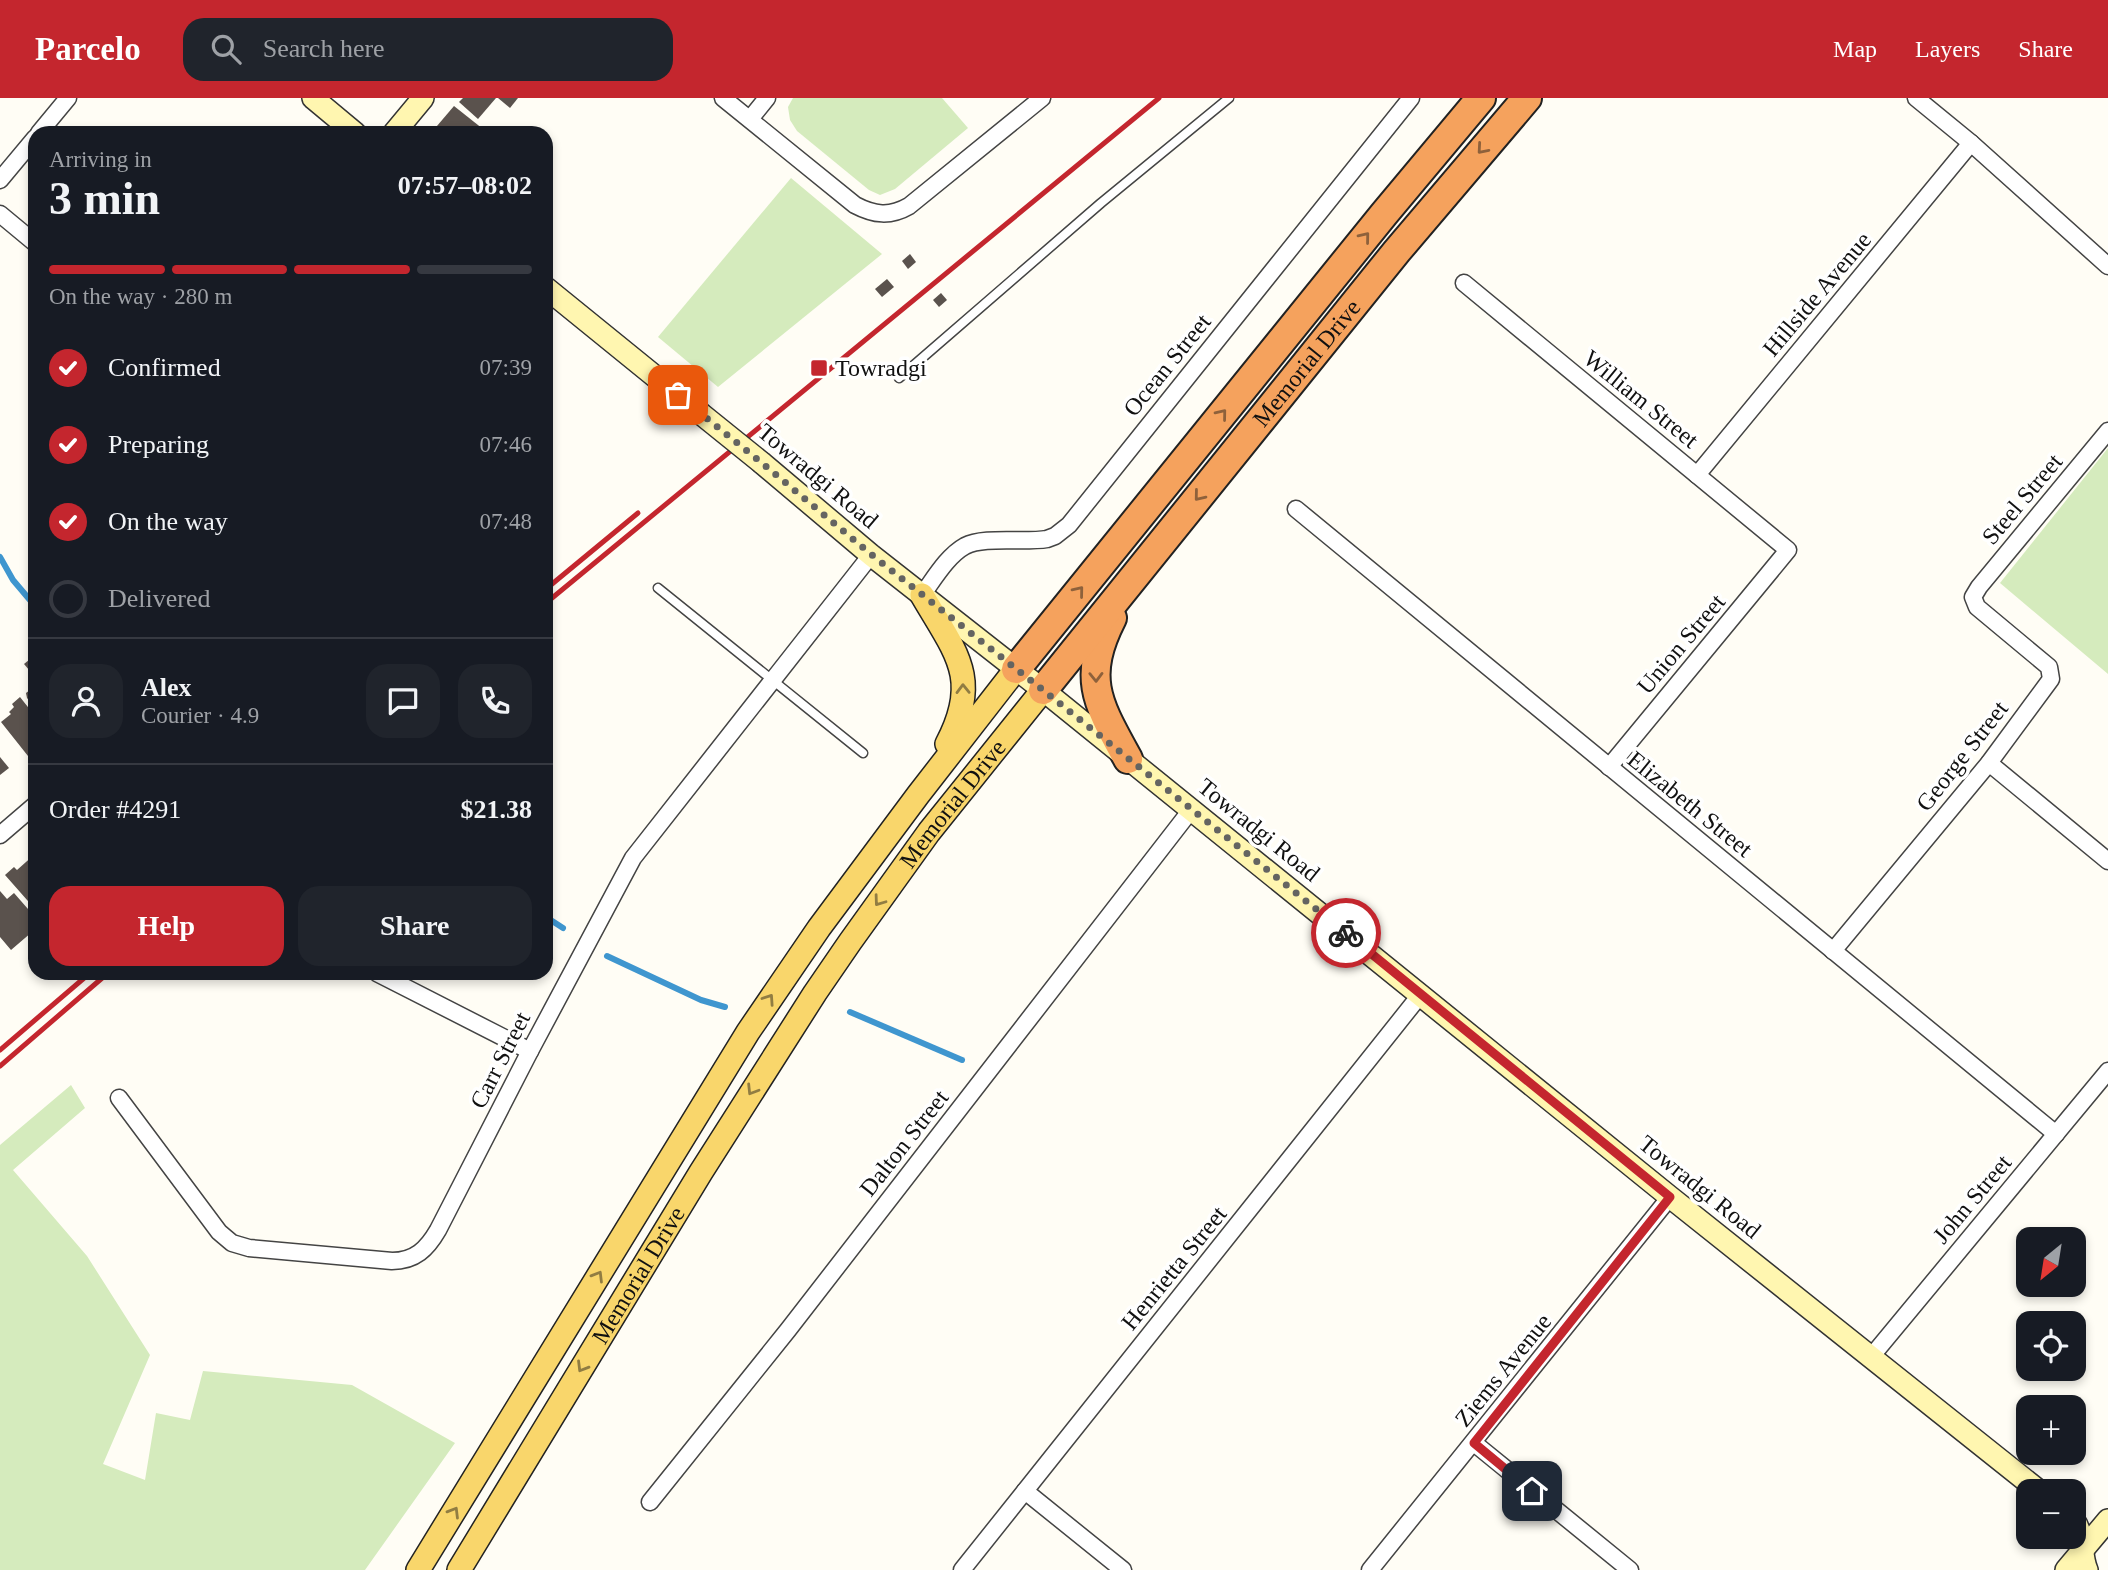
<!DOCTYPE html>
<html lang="en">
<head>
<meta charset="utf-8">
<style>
  :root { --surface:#171b24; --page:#20242c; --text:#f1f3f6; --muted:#9ea1a6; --line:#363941; --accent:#c4262e }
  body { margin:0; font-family:Georgia,serif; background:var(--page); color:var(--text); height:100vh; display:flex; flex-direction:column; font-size:26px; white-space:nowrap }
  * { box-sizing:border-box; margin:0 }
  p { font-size:23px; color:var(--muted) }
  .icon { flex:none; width:38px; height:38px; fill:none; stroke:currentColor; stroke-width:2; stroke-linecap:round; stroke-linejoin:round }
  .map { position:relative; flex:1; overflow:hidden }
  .side { position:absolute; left:28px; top:28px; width:525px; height:854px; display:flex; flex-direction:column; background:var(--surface); border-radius:21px; box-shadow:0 4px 10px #0003 }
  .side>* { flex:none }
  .needle { width:46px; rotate:210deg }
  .tools { position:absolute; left:2016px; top:1129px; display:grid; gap:14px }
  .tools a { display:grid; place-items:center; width:70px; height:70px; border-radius:14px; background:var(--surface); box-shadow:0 4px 10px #0003; font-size:35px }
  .pin { position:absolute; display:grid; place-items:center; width:60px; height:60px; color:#fff; margin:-30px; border-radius:14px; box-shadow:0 4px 10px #0006 }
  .courier { position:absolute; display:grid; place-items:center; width:70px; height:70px; margin:-35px; border:5px solid #c4262e; border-radius:50%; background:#fff; color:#222; box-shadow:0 2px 9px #0007 }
  .head em { font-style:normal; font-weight:600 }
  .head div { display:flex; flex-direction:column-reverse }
  .head { display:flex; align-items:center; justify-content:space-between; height:119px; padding:0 21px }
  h1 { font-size:46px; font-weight:600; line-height:52px }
  .bar { display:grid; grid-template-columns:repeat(4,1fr); gap:10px 7px; align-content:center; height:84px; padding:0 21px }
  .bar i { height:9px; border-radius:5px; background:var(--line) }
  .bar .selected { background:var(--accent) }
  .bar p { grid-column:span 4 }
  .line { display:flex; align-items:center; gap:18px; padding:0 21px; border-top:2px solid var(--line) }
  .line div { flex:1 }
  .round { display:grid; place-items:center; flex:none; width:74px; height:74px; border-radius:21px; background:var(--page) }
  ol { padding:0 21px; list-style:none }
  li { display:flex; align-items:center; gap:21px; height:77px }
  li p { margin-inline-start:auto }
  li .icon { padding:7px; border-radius:50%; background:var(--accent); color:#fff; stroke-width:4 }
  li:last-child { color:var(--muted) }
  li i { width:38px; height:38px; border:4px solid var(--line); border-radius:50% }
  .button { display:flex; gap:14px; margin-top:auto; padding:14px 21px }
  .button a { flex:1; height:80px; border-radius:21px; background:var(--accent); color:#fff; font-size:28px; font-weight:600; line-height:80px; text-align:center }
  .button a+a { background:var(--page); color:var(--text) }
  header { display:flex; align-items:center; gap:42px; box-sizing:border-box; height:98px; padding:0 35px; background:var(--accent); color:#fff }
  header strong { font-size:33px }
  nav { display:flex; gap:38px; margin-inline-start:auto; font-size:24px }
  .search { width:490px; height:63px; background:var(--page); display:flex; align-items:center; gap:18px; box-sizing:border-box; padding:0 24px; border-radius:21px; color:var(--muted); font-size:26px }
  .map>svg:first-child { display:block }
</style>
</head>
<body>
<header>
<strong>Parcelo</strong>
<div class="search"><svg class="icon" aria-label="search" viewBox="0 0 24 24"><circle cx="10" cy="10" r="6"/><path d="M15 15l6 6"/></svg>Search here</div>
<nav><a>Map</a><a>Layers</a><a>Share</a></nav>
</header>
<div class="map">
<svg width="2108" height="1472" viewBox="0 0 2108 1472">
  <rect width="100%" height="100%" fill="#fffdf5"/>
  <!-- green -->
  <g fill="#d5ebbd">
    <path d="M793,0H942L968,30L895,91L880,97L869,92L797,33L790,22L788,9Z"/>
    <path d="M791,80L882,156L718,289L658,239Z"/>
    <path d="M2108,350V576L2000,485Z"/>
    <path d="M71,987L85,1010L13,1072L87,1158L150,1257L103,1366L145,1382L156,1315L190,1322L203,1273L352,1287L455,1345L365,1472H0V1047Z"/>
  </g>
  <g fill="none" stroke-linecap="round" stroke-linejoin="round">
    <!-- stream -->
    <g stroke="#3f96cf" stroke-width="6">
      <path d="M0,459L13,482L35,508"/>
      <path d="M546,819L563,830"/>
      <path d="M607,858L701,902L725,909"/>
      <path d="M850,914L962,962"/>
    </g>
  </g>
  <!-- building -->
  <g fill="#5a524d">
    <path d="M463,0H496L478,21L459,4Z"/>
    <path d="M498,0H518L510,10Z"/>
    <path d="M454,8L488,35H431Z"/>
    <path d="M910,156L916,164L908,171L902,163Z"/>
    <path d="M887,181L894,189L882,199L875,191Z"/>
    <path d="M941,195L947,202L939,209L933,202Z"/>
    <path d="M35,557V579L24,566Z"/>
    <path d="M35,588V610L27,600L26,595Z"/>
    <path d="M20,599L35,618V652L28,658L1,624L11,616L9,614L14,609L12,606Z"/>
    <path d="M0,659L9,670L0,677Z"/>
    <path d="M35,756V811L5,777L14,769L17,772Z"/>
    <path d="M0,793L7,801L14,795L35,819V838L32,834L11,852L0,839Z"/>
  </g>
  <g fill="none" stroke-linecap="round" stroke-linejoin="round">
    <!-- lane casing -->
    <g stroke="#444" stroke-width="11">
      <g id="lane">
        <path d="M899,280L1101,105L1229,0"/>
        <path d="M658,490L863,655"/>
      </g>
    </g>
    <!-- street casing -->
    <g stroke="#444" stroke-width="19">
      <g id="street">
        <path d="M723,0L855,107C874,117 890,119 909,108L1042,0"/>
        <path d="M1916,0L1971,45L2108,168"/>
        <path d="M750,21L767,0"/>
        <path d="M39,35L68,0"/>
        <path d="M0,82L35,40"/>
        <path d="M0,116L35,145"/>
        <path d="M1464,185L1788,452L1609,669"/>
        <path d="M1697,377L1971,45"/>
        <path d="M1296,411L2056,1036"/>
        <path d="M922,497C934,481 947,458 965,448C984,438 1024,445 1047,441L1055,438L1069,427L1411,0"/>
        <path d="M1989,665L2108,763"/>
        <path d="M0,737L35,707"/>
        <path d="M1833,853L1989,665L2051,581L2049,569L1977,509L1973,499L1979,489L2108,333"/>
        <path d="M377,875L530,953"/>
        <path d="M119,1000L219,1134L232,1145L249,1150L392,1163C415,1163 427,1151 438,1132L530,953L633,760L871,457"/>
        <path d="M1871,1259L2108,973"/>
        <path d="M1474,1345L1630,1472"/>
        <path d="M1025,1393L1123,1472"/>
        <path d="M650,1404L788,1232L1191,712"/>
        <path d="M962,1472L1421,896"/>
        <path d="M1370,1472L1670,1099"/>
      </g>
    </g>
    <!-- secondary casing -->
    <g stroke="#333" stroke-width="24">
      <g id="secondary">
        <path d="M313,0L355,35"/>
        <path d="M394,35L423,0"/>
        <path d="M546,190L700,315"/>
        <path d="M762,365L871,457L1043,592L1670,1099L2039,1393"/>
        <path d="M2074,1422C2085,1438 2080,1456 2087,1472"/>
        <path d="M2066,1472L2108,1422"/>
      </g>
    </g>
    <!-- primary casing -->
    <g stroke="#222" stroke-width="26">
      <g id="primary">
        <path d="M922,497C955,554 982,580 947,646"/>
        <path d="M418,1472L748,934L819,830L918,697L1016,571"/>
        <path id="s1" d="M459,1472L701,1074L815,895L850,844L929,734L1043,592"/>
      </g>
    </g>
    <!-- highway casing -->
    <g stroke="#222" stroke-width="32">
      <g id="highway">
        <path d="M1112,520C1081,581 1098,606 1128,661"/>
        <path d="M1016,571L1384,116L1481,0"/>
        <path id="s2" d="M1043,592L1397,153L1527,0"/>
      </g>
    </g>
    <!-- lane -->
    <use href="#lane" stroke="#fff" stroke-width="8"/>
    <!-- street -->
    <use href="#street" stroke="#fff" stroke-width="16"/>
    <!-- secondary -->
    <use href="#secondary" stroke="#fff6b0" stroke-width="21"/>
    <!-- primary -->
    <use href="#primary" stroke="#f9d66b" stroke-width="23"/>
    <!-- highway -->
    <use href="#highway" stroke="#f5a25d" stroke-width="28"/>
    <!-- rail -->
    <g stroke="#c4262e" stroke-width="5">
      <path d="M546,491L638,415"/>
      <path d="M546,505L1159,0"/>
      <path d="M0,952L90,875"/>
      <path d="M0,968L108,875"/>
    </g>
    <!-- secondary-bridge casing -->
    <g stroke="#333" stroke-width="24" stroke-linecap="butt">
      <path id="secondary-bridge" d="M700,315L762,365"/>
    </g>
    <!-- secondary-bridge -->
    <use href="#secondary-bridge" stroke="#fff6b0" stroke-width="21"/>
  </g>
  <!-- one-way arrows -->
  <defs><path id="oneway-chevron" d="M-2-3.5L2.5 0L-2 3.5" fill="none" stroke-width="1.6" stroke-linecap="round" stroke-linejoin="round" transform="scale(1.75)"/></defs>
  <g stroke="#8e613b">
    <use href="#oneway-chevron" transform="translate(1482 51) rotate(131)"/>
    <use href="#oneway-chevron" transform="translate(1365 139) rotate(-51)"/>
    <use href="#oneway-chevron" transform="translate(1222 316) rotate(-51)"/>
    <use href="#oneway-chevron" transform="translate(1199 398) rotate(129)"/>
    <use href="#oneway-chevron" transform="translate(1079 493) rotate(-51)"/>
    <use href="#oneway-chevron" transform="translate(1096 579) rotate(89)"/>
  </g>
  <g stroke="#917d42">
    <use href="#oneway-chevron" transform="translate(963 591) rotate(-91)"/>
    <use href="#oneway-chevron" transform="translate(879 803) rotate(126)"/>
    <use href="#oneway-chevron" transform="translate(769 901) rotate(-56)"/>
    <use href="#oneway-chevron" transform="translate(752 992) rotate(122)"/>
    <use href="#oneway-chevron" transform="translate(598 1178) rotate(-59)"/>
    <use href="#oneway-chevron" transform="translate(582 1269) rotate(121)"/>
    <use href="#oneway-chevron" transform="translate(454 1414) rotate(-59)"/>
  </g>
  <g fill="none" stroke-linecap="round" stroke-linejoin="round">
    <!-- done -->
    <path stroke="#646461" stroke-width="7" stroke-dasharray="0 12.6" d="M678,297L762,365L872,457L1043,592L1346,835"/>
    <!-- route -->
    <path stroke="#c4262e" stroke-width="9" d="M1346,835L1670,1099L1474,1345L1532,1393"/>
  </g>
  <!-- markers -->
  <rect fill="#c4262e" stroke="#fff" stroke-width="2.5" x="810" y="261" width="18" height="18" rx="3.5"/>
  <g text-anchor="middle" stroke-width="7" stroke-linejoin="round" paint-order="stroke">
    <!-- street labels -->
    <g font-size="24" fill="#111" stroke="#fff">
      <text transform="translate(1817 196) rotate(-50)" y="8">Hillside Avenue</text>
      <text dy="8" stroke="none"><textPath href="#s2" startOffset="420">Memorial Drive</textPath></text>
      <text transform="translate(1167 267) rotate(-51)" y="8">Ocean Street</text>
      <text transform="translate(1641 301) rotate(39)" y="8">William Street</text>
      <text transform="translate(818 378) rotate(40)" y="8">Towradgi Road</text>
      <text transform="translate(2022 401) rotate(-50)" y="8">Steel Street</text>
      <text transform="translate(1681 546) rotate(-50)" y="8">Union Street</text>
      <text transform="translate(1962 658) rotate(-52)" y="8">George Street</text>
      <text transform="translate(1690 706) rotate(39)" y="8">Elizabeth Street</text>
      <text dy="8" stroke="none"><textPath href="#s1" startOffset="912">Memorial Drive</textPath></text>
      <text transform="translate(1259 732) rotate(39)" y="8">Towradgi Road</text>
      <text transform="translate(500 962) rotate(-63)" y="8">Carr Street</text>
      <text transform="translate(904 1045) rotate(-52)" y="8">Dalton Street</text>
      <text transform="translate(1700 1089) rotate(39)" y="8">Towradgi Road</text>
      <text transform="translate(1972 1101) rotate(-50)" y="8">John Street</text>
      <text transform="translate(1174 1170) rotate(-51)" y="8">Henrietta Street</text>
      <text dy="8" stroke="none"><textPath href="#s1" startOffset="345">Memorial Drive</textPath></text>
      <text transform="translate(1503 1272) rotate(-51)" y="8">Ziems Avenue</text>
    </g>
    <!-- poi labels -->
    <g font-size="24" fill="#111" stroke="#fff" text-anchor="start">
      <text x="835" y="278">Towradgi</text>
    </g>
  </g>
</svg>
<div class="tools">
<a><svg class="needle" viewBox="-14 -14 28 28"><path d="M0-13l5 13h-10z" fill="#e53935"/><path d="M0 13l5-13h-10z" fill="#9ea1a6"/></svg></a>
<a><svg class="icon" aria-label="locate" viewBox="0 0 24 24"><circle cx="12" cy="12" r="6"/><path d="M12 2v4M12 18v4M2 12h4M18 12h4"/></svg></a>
<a>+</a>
<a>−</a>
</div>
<div class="pin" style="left:678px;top:297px;background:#ea580c"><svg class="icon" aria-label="bag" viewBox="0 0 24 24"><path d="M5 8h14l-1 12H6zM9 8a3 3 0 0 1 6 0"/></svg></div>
<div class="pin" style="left:1532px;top:1393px;background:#1f2937"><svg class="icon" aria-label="home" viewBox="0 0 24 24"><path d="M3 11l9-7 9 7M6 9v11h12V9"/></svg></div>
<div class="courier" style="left:1346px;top:835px"><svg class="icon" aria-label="bike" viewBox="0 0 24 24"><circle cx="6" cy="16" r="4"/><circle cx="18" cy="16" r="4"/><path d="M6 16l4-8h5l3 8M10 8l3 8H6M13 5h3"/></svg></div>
<section class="side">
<div class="head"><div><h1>3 min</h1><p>Arriving in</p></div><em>07:57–08:02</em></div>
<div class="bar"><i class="selected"></i><i class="selected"></i><i class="selected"></i><i></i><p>On the way · 280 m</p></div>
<ol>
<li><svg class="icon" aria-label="check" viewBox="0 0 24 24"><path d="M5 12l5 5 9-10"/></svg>Confirmed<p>07:39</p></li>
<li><svg class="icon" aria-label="check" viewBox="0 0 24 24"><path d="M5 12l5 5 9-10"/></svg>Preparing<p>07:46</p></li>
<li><svg class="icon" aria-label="check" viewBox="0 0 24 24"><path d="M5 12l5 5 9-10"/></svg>On the way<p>07:48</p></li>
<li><i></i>Delivered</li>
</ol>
<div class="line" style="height:126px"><a class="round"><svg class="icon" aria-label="person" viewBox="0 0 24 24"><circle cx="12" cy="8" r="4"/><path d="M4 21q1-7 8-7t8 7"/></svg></a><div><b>Alex</b><p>Courier · 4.9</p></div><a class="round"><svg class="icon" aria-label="chat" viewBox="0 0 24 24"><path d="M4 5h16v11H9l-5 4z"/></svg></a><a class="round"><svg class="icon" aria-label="phone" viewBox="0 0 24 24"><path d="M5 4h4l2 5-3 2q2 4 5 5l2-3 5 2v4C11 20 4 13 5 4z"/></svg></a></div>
<div class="line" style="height:91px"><div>Order #4291</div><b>$21.38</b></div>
<div class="button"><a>Help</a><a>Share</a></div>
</section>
</div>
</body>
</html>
